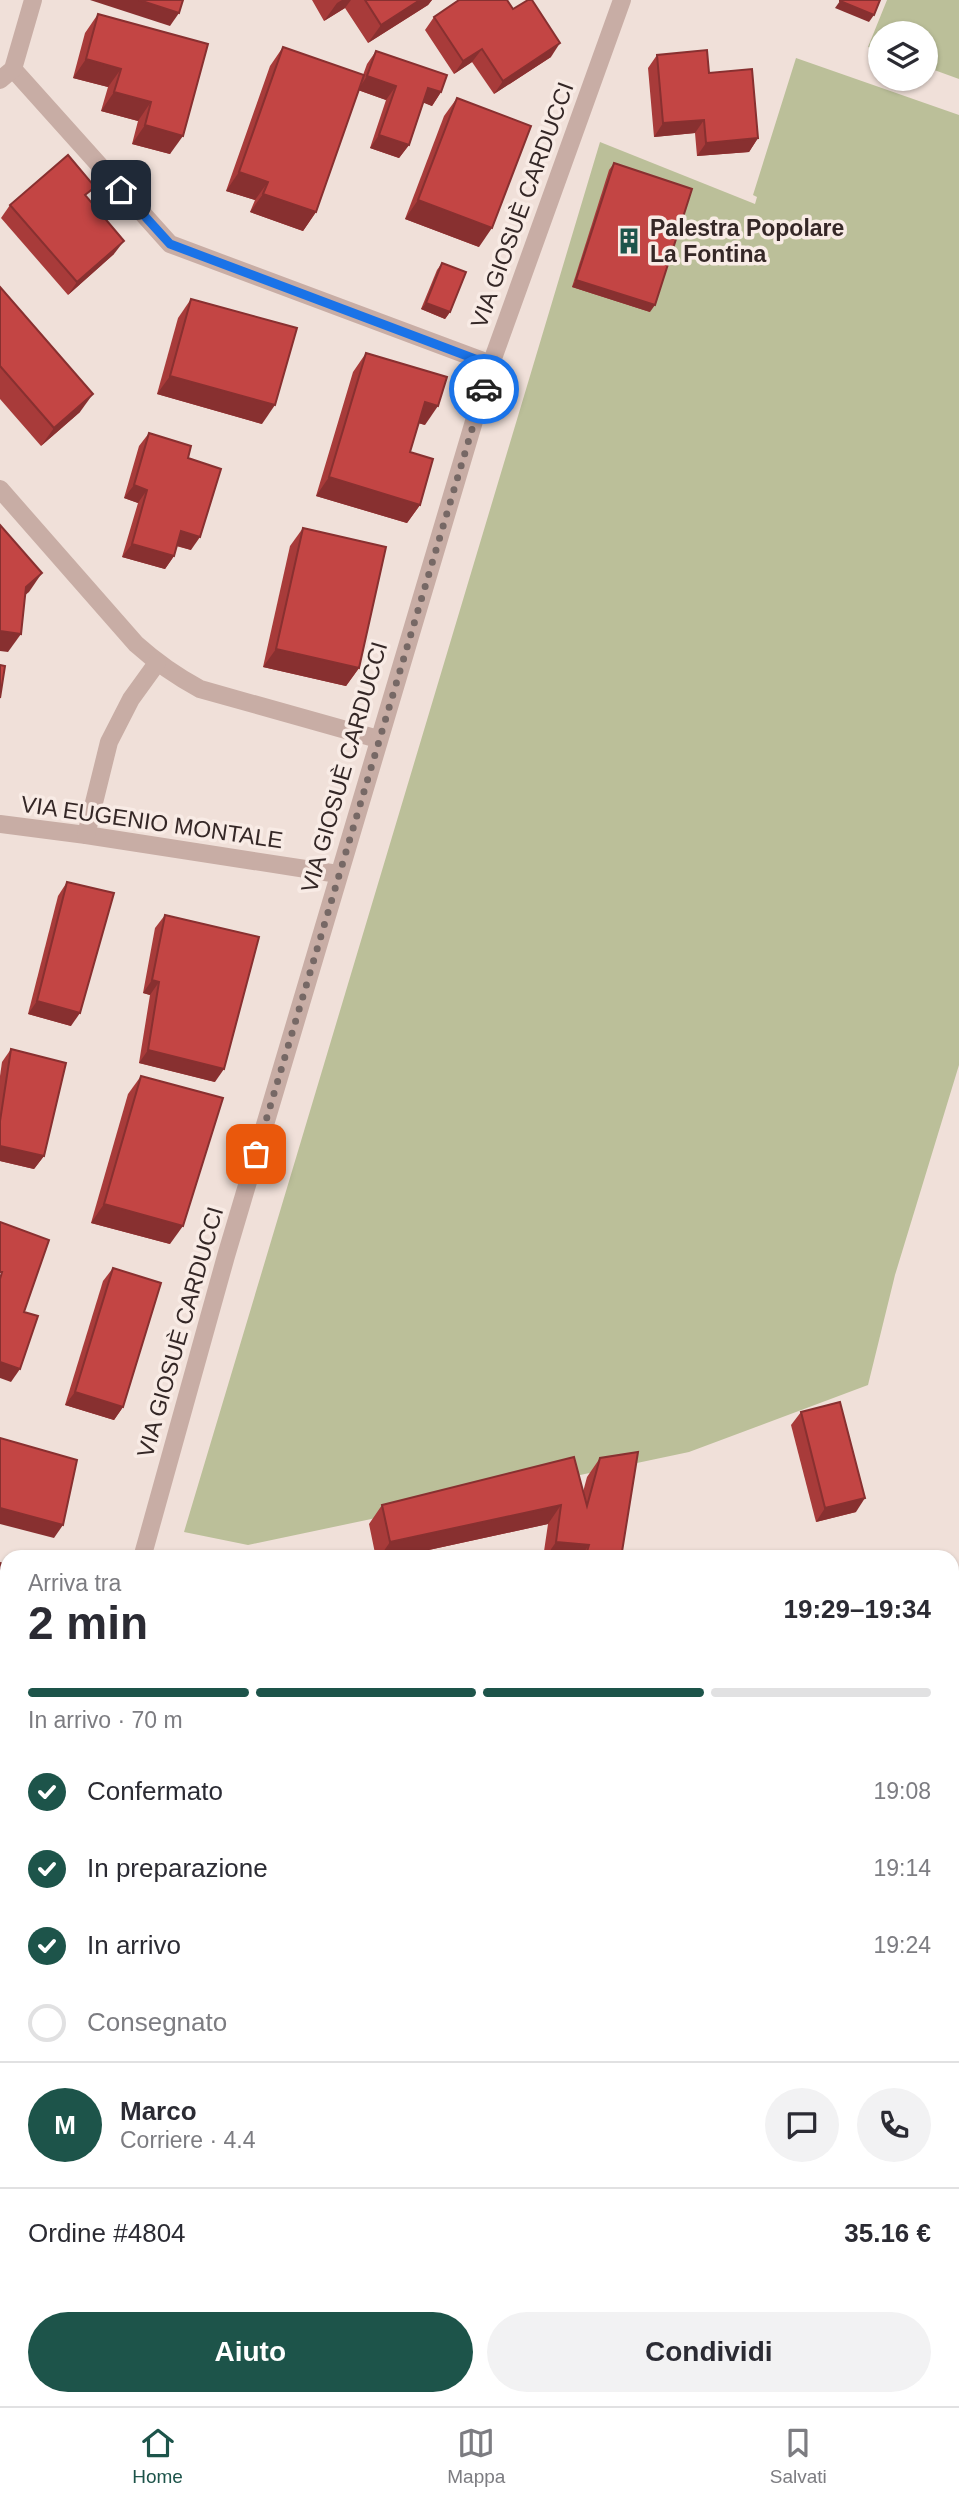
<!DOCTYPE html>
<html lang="it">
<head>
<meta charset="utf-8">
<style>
  :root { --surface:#fff; --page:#f2f2f3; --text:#2b2b33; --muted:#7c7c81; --line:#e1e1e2; --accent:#1d544a }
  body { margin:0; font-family:Helvetica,sans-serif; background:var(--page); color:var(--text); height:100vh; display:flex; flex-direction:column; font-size:26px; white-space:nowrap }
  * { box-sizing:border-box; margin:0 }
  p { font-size:23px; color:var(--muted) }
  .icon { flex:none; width:38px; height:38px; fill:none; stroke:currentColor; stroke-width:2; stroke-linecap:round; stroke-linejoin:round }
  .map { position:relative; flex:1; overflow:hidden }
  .panel { position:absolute; left:0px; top:1550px; width:959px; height:856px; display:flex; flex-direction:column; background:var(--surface); border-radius:21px 21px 0 0; box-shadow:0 2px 5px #0004 }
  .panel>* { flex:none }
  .buttons { position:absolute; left:868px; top:21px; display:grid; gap:14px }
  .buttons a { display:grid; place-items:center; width:70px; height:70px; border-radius:50%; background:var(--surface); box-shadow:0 2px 5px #0004; font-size:35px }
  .pin { position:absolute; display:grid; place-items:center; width:60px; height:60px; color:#fff; margin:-30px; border-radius:14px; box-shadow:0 4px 10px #0006 }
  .courier { position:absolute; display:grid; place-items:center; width:70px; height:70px; margin:-35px; border:5px solid #1a73e8; border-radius:50%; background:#fff; color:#222; box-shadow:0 2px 9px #0007 }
  .summary em { font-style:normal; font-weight:800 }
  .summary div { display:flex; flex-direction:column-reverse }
  .summary { display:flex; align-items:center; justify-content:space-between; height:119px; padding:0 28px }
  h1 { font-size:46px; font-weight:800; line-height:52px }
  .bar { display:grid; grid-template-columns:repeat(4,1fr); gap:10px 7px; align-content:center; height:84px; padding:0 28px }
  .bar i { height:9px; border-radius:5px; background:var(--line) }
  .bar .current { background:var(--accent) }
  .bar p { grid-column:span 4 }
  .line { display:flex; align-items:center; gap:18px; padding:0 28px; border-top:2px solid var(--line) }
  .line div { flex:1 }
  .round { display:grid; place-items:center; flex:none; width:74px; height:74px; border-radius:37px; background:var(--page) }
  ol { padding:0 28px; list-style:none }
  li { display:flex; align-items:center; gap:21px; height:77px }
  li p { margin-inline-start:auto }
  li .icon { padding:7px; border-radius:50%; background:var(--accent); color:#fff; stroke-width:4 }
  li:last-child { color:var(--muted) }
  li i { width:38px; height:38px; border:4px solid var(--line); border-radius:50% }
  .action { display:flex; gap:14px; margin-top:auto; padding:14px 28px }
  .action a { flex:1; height:80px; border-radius:42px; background:var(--accent); color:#fff; font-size:28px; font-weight:800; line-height:80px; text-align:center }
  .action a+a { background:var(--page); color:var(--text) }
  .dock { display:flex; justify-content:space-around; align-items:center; height:98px; border-top:2px solid var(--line); background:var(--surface); font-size:19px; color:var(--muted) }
  .dock a { display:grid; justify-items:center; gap:4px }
  .dock .current { color:var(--accent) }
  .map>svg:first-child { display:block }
</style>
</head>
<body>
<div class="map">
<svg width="959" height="2406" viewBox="0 0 959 2406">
  <rect width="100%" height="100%" fill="#f0e0d9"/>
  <!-- green -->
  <g fill="#bbbf99">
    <path d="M887,0H959V79L926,67V33H880V51L868,47Z"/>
    <path d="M796,58L959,115V1065L895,1275L868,1385L689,1452L248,1545L184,1532L600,142L755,204L757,197L753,195Z"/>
  </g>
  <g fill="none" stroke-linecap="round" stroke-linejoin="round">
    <!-- stream -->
    <path stroke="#79aca2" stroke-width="12" d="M952,2391L959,2392"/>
    <!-- minor -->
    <g stroke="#c8ada5" stroke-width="18">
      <path d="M13,69L170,244L491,364"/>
      <path d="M0,80L13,69L33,0"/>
      <path d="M0,489L136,644C156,662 176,676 200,689L378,739"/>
      <path d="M0,824L86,835L338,874"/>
      <path d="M86,835L109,742L131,699L157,663"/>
      <path d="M142,1558L226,1256L491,364L622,0"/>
      <path d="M0,1786L7,1787"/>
      <path d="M952,1904L959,1903"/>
      <path d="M164,2399L168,2406"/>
      <path d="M351,2406L355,2399"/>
    </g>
  </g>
  <!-- wall -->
  <g fill="#a83b3a">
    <path d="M312,0H432L428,5L368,43L345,8L324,21Z"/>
    <path d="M513,9L551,57L494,94L472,62L454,74L425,30L434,17Z"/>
    <path d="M98,14L208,44L170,154L132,144L138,121L101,111L108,87L73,78L85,33Z"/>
    <path d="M283,47L363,75L367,64L376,51L441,92L432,106L423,102L409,145L399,158L370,148L386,100L358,90L316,212L303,231L250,212L255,200L226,191L270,66Z"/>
    <path d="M657,55L709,73L758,138L749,152L697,156L695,133L654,137L648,68Z"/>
    <path d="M457,98L479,247L405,219L444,116Z"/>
    <path d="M614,163L650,312L572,287L609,170Z"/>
    <path d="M87,198L114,254L68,295L1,218L10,205Z"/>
    <path d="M442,263L450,312L445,319L421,309L437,270Z"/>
    <path d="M0,287L80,412L41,446L0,399Z"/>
    <path d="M191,299L262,424L157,394L178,318Z"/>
    <path d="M366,353L425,425L418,423L410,452L420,505L407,523L316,496L353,372Z"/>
    <path d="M149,433L188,458L191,550L176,546L174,556L165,569L122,557L138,503L124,498L139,446Z"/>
    <path d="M303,528L359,668L346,686L263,667L290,546Z"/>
    <path d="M67,882L71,1026L28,1014L58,896Z"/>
    <path d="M165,915L215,1082L139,1063L150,995L143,993L155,928Z"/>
    <path d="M11,1049L44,1156L34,1169L0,1161V1076L2,1062Z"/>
    <path d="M141,1076L170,1244L91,1223L128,1094Z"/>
    <path d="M113,1268L123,1407L114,1420L65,1405L103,1281Z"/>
    <path d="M801,1412L856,1512L816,1522L791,1425Z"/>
    <path d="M600,1458L621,1558H543L548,1524L392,1558H376L369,1524L382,1505L583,1492L587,1477Z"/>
    <path d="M959,1678V1837L952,1798V1679Z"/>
  </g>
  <!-- shaded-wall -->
  <g fill="#883030">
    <path d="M90,0H139L179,13L170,26Z"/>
    <path d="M342,0H351L345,8L324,21L337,3Z"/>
    <path d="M420,0H432L428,5L368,43L381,25Z"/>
    <path d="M840,1L874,15L869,22L835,8Z"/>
    <path d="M560,43L551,57L494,94L503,81Z"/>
    <path d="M482,49L472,62L454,74L463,61Z"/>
    <path d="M86,59L121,69L108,87L73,78Z"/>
    <path d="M367,76L396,86L386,100L358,90Z"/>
    <path d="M428,88L441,92L432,106L419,101Z"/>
    <path d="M114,92L151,102L138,121L101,111Z"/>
    <path d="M704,120L695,133L654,137L663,123Z"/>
    <path d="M145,125L183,136L170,154L132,144Z"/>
    <path d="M379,135L409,145L399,158L370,148Z"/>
    <path d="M758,138L749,152L697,156L706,143Z"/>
    <path d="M239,172L268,182L255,200L226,191Z"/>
    <path d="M263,194L316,212L303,231L250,212Z"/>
    <path d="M418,200L492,228L479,247L405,219Z"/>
    <path d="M124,241L114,254L68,295L77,282Z"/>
    <path d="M576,280L655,305L650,312L572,287Z"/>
    <path d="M426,303L450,312L445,319L421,309Z"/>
    <path d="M170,376L275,405L262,424L157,394Z"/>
    <path d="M93,394L80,412L41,446L54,428Z"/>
    <path d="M425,402L438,406L425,425L412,421Z"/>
    <path d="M329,477L420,505L407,523L316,496Z"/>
    <path d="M134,485L147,490L138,503L124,498Z"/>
    <path d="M181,531L200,537L191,550L171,544Z"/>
    <path d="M132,544L174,556L165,569L122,557Z"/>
    <path d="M42,573L29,592L13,605L26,587Z"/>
    <path d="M0,631L21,634L8,652L0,651Z"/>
    <path d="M276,649L359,668L346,686L263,667Z"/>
    <path d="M152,980L159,982L150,995L143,993Z"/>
    <path d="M37,1001L80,1013L71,1026L28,1014Z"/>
    <path d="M148,1050L224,1069L215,1082L139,1063Z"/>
    <path d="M0,1146L44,1156L34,1169L0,1161Z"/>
    <path d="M104,1204L183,1226L170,1244L91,1223Z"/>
    <path d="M0,1362L20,1369L11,1382L0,1378Z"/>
    <path d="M75,1392L123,1407L114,1420L65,1405Z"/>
    <path d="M865,1498L856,1512L816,1522L825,1508Z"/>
    <path d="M561,1505L548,1524L392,1558H379L390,1542Z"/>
    <path d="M0,1508L63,1525L54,1538L0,1524Z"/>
    <path d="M556,1542L589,1545L580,1558H545Z"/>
    <path d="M0,1652L7,1654V1677L0,1674Z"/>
  </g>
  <!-- building -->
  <g fill="#c34544" stroke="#883030" stroke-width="2">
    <path d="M139,0H183L179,13Z"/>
    <path d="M365,0H420L381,25Z"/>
    <path d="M459,0H507L513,9L528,0H532L560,43L503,81L482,49L463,61L434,17Z"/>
    <path d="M840,0H880L874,15L840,1Z"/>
    <path d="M98,14L208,44L183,136L145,125L151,102L114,92L121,69L86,59Z"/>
    <path d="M283,47L364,75L316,212L263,194L268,182L239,172Z"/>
    <path d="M707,50L709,73L752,69L758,138L706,143L704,120L663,123L657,55Z"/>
    <path d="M376,51L447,75L441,92L428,88L409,145L379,135L396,86L367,76Z"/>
    <path d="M457,98L531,126L492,228L418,200Z"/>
    <path d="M68,155L95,187L85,195L124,241L77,282L10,205Z"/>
    <path d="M614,163L692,189L655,305L576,280Z"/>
    <path d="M442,263L466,272L450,312L426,303Z"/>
    <path d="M0,287L93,394L54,428L0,366Z"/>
    <path d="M191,299L297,328L275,405L170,376Z"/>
    <path d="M366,353L447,377L438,406L425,402L410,452L433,459L420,505L329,477Z"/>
    <path d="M149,433L191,446L188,458L221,469L200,537L181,531L174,556L132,544L147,490L134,485Z"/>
    <path d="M0,525L42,573L26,587L21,634L0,631Z"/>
    <path d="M303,528L386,547L359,668L276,649Z"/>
    <path d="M0,665L5,666L0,698Z"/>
    <path d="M67,882L114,893L80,1013L37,1001Z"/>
    <path d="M165,915L259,937L224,1069L148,1050L159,982L152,980Z"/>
    <path d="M11,1049L66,1063L44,1156L0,1146V1121Z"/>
    <path d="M141,1076L223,1098L183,1226L104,1204Z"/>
    <path d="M0,1222L49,1240L24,1312L38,1316L20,1369L0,1362V1279L2,1272H0Z"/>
    <path d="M113,1268L161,1283L123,1407L75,1392Z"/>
    <path d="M840,1402L865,1498L825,1508L801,1412Z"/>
    <path d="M0,1438L77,1460L63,1525L0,1508Z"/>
    <path d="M638,1452L621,1558H585L589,1545L556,1542L561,1505L390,1542L382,1505L574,1457L587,1506L600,1458Z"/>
    <path d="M0,1563L7,1565V1654L0,1652Z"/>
    <path d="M959,1678V1747L952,1708V1679Z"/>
    <path d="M124,2401L126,2406H115Z"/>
  </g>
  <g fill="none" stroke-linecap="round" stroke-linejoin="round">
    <!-- done -->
    <path stroke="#766865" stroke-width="7" stroke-dasharray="0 12.6" d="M256,1154L484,389"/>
    <!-- route -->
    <path stroke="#1a73e8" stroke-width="9" d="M121,190L170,244L491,365L484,389"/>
  </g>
  <!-- icons -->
  <defs>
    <g id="building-bare" transform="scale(2.1)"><path d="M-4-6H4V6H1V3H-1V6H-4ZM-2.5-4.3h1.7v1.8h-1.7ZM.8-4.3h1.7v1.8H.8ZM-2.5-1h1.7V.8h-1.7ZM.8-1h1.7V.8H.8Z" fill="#1d544a" stroke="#f8ebe5" stroke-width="2.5" paint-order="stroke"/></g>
  </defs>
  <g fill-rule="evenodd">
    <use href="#building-bare" x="629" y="241"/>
  </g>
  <g text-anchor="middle" stroke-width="7" stroke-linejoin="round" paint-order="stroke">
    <!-- street labels -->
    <g font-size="23" fill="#342726" stroke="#f8ebe5">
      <text transform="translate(522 205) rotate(-70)" y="8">VIA GIOSUÈ CARDUCCI</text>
      <text transform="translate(344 767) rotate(-74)" y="8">VIA GIOSUÈ CARDUCCI</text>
      <text transform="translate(152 822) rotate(8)" y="8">VIA EUGENIO MONTALE</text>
      <text transform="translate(180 1332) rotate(-74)" y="8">VIA GIOSUÈ CARDUCCI</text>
    </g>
    <!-- poi labels -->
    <g font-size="23" font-weight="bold" fill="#342726" stroke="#f8ebe5" text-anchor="start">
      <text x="650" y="236">Palestra Popolare<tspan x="650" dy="26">La Fontina</tspan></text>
    </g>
  </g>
</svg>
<div class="buttons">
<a><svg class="icon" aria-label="layers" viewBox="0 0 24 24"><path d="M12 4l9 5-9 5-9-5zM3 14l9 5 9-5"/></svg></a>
</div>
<div class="pin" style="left:256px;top:1154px;background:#ea580c"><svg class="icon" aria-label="bag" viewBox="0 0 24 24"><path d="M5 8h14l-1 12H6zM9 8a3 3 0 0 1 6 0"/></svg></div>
<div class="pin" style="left:121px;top:190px;background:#1f2937"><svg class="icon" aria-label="home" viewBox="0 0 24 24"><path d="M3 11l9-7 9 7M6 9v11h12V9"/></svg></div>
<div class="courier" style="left:484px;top:389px"><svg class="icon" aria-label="car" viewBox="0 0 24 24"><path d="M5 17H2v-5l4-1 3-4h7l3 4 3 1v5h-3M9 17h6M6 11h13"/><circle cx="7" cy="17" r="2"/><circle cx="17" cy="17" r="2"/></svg></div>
<section class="panel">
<div class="summary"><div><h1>2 min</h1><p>Arriva tra</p></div><em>19:29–19:34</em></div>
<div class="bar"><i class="current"></i><i class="current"></i><i class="current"></i><i></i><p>In arrivo · 70 m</p></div>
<ol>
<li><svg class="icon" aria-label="check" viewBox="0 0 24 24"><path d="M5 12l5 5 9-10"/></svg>Confermato<p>19:08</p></li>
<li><svg class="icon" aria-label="check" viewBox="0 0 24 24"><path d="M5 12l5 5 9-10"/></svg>In preparazione<p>19:14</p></li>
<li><svg class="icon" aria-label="check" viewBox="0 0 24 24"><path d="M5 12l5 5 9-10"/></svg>In arrivo<p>19:24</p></li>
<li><i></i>Consegnato</li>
</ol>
<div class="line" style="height:126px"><b class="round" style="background:var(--accent);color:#fff">M</b><div><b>Marco</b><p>Corriere · 4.4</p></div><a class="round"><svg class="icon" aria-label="chat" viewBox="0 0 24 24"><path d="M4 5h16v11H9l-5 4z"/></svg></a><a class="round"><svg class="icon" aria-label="phone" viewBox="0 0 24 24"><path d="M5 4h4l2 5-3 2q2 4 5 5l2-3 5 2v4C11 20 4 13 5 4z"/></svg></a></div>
<div class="line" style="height:91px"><div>Ordine #4804</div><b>35.16 €</b></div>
<div class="action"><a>Aiuto</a><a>Condividi</a></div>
</section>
</div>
<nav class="dock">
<a class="current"><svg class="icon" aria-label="home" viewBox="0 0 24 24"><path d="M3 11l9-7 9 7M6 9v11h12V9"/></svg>Home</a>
<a><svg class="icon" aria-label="map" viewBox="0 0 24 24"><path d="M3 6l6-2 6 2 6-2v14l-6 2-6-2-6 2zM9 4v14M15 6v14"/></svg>Mappa</a>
<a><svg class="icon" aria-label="saved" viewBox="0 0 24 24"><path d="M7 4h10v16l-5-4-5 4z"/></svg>Salvati</a>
</nav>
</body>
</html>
